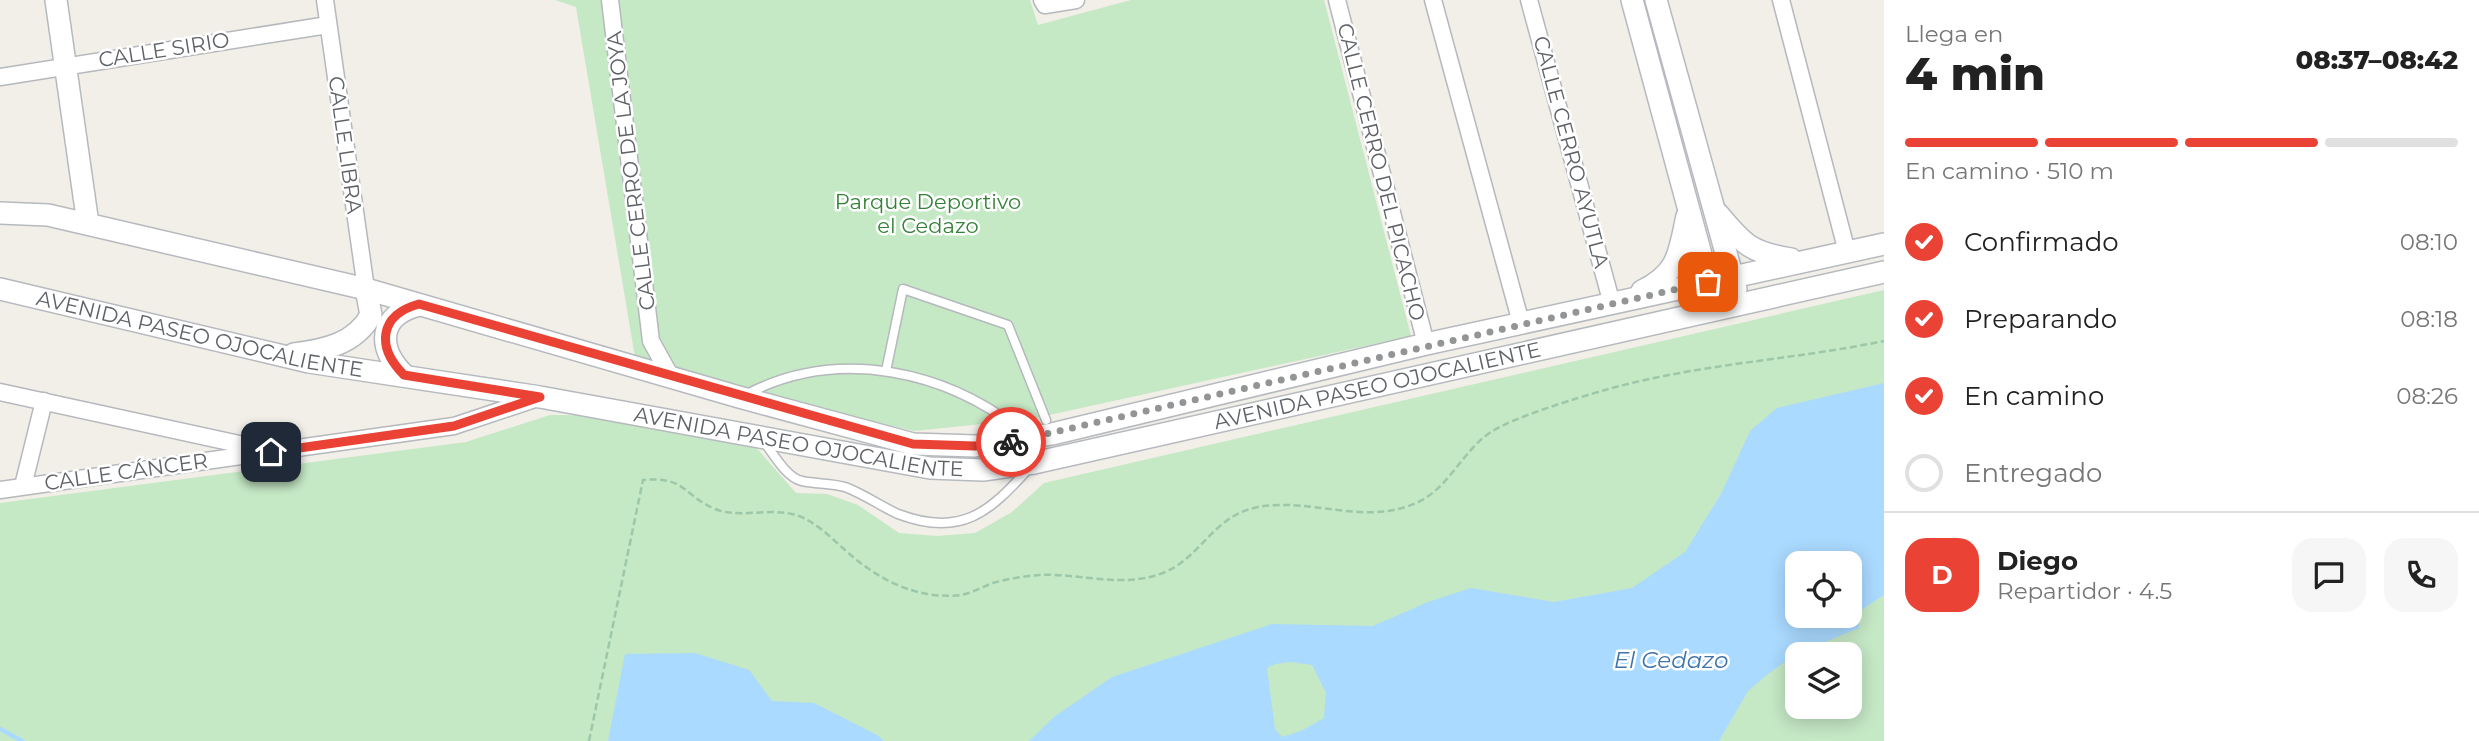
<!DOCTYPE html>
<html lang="es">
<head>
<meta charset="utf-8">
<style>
  :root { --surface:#fff; --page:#f6f6f6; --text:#222; --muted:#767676; --line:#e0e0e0; --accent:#ea4335 }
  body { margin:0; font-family:Montserrat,sans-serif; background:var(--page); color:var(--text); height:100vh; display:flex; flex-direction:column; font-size:26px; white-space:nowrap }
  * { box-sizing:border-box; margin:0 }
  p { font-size:23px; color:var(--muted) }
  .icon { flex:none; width:38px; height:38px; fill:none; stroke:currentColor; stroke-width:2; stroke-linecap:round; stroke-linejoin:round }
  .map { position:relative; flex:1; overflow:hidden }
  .panel { display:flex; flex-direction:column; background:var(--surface); width:595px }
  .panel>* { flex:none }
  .buttons { position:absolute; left:1785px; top:551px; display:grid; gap:14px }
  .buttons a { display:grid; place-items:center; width:77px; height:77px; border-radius:14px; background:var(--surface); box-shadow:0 4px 18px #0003; font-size:35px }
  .pin { position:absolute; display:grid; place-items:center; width:60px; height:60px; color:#fff; margin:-30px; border-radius:14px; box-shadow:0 4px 10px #0006 }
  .courier { position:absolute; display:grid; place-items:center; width:70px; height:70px; margin:-35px; border:5px solid #ea4335; border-radius:50%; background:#fff; color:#222; box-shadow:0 2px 9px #0007 }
  .overview em { font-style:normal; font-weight:800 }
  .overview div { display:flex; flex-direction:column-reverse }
  .overview { display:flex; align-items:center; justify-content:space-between; height:119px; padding:0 21px }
  h1 { font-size:46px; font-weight:800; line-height:52px }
  .bar { display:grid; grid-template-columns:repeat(4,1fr); gap:10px 7px; align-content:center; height:84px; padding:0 21px }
  .bar i { height:9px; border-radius:5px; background:var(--line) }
  .bar .active { background:var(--accent) }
  .bar p { grid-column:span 4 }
  .line { display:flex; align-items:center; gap:18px; padding:0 21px; border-top:2px solid var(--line) }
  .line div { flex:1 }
  .round { display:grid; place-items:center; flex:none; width:74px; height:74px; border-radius:21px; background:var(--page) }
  ol { padding:0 21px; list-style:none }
  li { display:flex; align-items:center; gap:21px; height:77px }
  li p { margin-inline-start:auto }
  li .icon { padding:7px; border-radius:50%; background:var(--accent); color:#fff; stroke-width:4 }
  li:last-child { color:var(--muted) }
  li i { width:38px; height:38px; border:4px solid var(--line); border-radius:50% }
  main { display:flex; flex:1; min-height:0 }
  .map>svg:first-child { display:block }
</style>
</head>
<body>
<main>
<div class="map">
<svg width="1884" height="741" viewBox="0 0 1884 741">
  <rect width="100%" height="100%" fill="#f1efe8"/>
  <!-- green -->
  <g fill="#c5e8c5" fill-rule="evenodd">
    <path d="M555,0H1030L1038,25L1131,0H1324L1411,336L1031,419L914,431L777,400L635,357L576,7Z"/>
    <path d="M1884,290V741H0V503L466,442L550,415L635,416L753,444L796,493L827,494L858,505L899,533L937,536L975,533L1012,512L1044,483ZM1797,564H1850V616H1797ZM1797,654H1850V707H1797Z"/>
  </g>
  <!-- water -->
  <g fill="#aadaff" fill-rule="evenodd">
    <path d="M1884,383V595L1858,612L1859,628L1796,654L1768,674L1748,691L1719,741H1029L1054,717L1112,677L1272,624L1373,626L1428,602L1471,588L1554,602L1632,588L1685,552L1721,494L1750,431L1777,408ZM1797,564H1850V616H1797ZM1290,662L1312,665L1326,693L1324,718L1303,730L1282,737L1275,729L1267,668L1275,664Z"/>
    <path d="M695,653L749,670L772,701L814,703L877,735L884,741H608L625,654Z"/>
  </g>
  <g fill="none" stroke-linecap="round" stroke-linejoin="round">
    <!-- stream -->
    <path stroke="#aadaff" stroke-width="4.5" d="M0,729L22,741"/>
    <!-- lane casing -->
    <g stroke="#b5b8bc" stroke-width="11">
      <g id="lane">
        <path d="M886,371L903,289L1008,325L1046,420"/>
        <path d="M745,395C838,346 948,370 1026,435"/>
        <path d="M765,443C774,455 787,478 802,481C816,484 831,483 845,487C864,494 880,506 898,514C961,538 990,512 1029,468"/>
      </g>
    </g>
    <!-- street casing -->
    <g stroke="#b5b8bc" stroke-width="19">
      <g id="street">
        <path d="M325,0L366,289"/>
        <path d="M610,0L651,341L671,377"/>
        <path d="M1042,0L1045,5L1076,0"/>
        <path d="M1337,0L1426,344"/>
        <path d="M1433,0L1521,323"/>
        <path d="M1529,0L1612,304"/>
        <path d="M1781,0L1847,252"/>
        <path d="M0,77L328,25"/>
        <path d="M0,392L262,449"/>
        <path d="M23,486L44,401"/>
        <path d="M0,490L454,426L538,398"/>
      </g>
    </g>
    <!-- secondary casing -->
    <g stroke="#b6babf" stroke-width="24">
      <g id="secondary">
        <path d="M56,0L88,224"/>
        <path d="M1632,0L1712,295"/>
        <path d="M1656,0L1736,289"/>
        <path d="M0,213L48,215L366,289L739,397L913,444L975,446L1052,434L1426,344L1884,244"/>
        <path d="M1718,214C1743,244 1751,253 1791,259"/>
        <path id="s1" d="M0,289L309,362L540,397L930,468L983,470L1034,463L1884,272"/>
        <path d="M1642,291C1679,273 1679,253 1687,216"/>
        <path d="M294,354C325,350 355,344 371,315L366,289"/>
        <path d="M404,375C376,347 379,315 419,305"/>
      </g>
    </g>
    <!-- path -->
    <path stroke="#9cc7a9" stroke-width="2.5" stroke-dasharray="7 3.5" stroke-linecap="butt" d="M589,741L643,480C685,476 683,495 715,509C740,519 770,507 796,515C815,521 830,537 845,550C877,579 916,600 961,595C972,593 982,587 993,583C1007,579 1024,576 1039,575C1079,573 1121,588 1160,574C1201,560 1211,516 1258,507C1311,497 1366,527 1418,502C1449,488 1463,450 1491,432C1514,417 1577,398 1605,390C1696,364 1792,360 1884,341"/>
    <!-- lane -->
    <use href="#lane" stroke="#fff" stroke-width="8"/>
    <!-- street -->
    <use href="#street" stroke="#fff" stroke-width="16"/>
    <!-- secondary -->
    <use href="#secondary" stroke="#fff" stroke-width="21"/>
  </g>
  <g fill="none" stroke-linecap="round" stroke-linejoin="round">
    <!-- done -->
    <path stroke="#929495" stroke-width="7" stroke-dasharray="0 12.6" d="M1011,442L1708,282"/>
    <!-- route -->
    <path stroke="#ea4335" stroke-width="9" d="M271,452L454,426L540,397L404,375C376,347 379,315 419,304L913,444L975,446L1011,442"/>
  </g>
  <g text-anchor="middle" stroke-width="5" stroke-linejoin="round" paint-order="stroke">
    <!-- street labels -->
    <g font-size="21" fill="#5f6368" stroke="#fff">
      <text transform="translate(164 50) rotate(-9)" y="7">CALLE SIRIO</text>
      <text transform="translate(345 145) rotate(82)" y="7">CALLE LIBRA</text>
      <text transform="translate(1571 152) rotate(75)" y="7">CALLE CERRO AYUTLA</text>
      <text transform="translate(631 171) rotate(-97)" y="7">CALLE CERRO DE LA JOYA</text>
      <text transform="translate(1381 172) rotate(76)" y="7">CALLE CERRO DEL PICACHO</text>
      <text dy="7" stroke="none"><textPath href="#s1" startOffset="205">AVENIDA PASEO OJOCALIENTE</textPath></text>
      <text dy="7" stroke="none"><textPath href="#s1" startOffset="1404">AVENIDA PASEO OJOCALIENTE</textPath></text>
      <text dy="7" stroke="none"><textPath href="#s1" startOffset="814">AVENIDA PASEO OJOCALIENTE</textPath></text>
      <text transform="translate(126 472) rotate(-8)" y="7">CALLE CÁNCER</text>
    </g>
    <!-- park labels -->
    <g font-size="21" fill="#348238" stroke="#fff">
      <text x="928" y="209">Parque Deportivo<tspan x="928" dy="24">el Cedazo</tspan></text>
    </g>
    <!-- water labels -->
    <g font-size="23" font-style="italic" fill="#4174aa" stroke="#fff">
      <text x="1671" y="668">El Cedazo</text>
    </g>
  </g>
</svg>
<div class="buttons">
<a><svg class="icon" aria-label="locate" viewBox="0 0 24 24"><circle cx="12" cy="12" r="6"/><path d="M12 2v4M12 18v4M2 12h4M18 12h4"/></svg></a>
<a><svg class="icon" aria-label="layers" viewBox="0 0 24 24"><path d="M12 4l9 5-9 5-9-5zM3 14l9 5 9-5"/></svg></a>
</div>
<div class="pin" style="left:1708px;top:282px;background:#ea580c"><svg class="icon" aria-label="bag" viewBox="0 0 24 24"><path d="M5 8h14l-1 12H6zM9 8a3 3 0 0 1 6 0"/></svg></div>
<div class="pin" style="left:271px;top:452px;background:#1f2937"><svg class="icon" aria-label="home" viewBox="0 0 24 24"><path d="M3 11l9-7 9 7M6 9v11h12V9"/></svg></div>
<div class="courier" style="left:1011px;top:442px"><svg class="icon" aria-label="bike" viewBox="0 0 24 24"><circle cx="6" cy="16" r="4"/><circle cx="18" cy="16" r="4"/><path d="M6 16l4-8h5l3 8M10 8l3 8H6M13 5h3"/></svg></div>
</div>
<section class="panel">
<div class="overview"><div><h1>4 min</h1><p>Llega en</p></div><em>08:37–08:42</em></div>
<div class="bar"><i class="active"></i><i class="active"></i><i class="active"></i><i></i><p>En camino · 510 m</p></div>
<ol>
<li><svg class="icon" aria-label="check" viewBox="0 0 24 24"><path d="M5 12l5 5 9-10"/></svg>Confirmado<p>08:10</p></li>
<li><svg class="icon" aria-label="check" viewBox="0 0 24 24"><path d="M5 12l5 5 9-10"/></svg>Preparando<p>08:18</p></li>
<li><svg class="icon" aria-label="check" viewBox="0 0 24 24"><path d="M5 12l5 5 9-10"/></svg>En camino<p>08:26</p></li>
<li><i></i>Entregado</li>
</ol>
<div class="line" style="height:126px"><b class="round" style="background:var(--accent);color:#fff">D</b><div><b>Diego</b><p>Repartidor · 4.5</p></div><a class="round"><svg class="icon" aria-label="chat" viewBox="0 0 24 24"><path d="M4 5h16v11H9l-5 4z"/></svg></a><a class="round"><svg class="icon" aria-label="phone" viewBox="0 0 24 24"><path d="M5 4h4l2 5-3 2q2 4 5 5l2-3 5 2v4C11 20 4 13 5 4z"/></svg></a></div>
</section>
</main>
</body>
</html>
